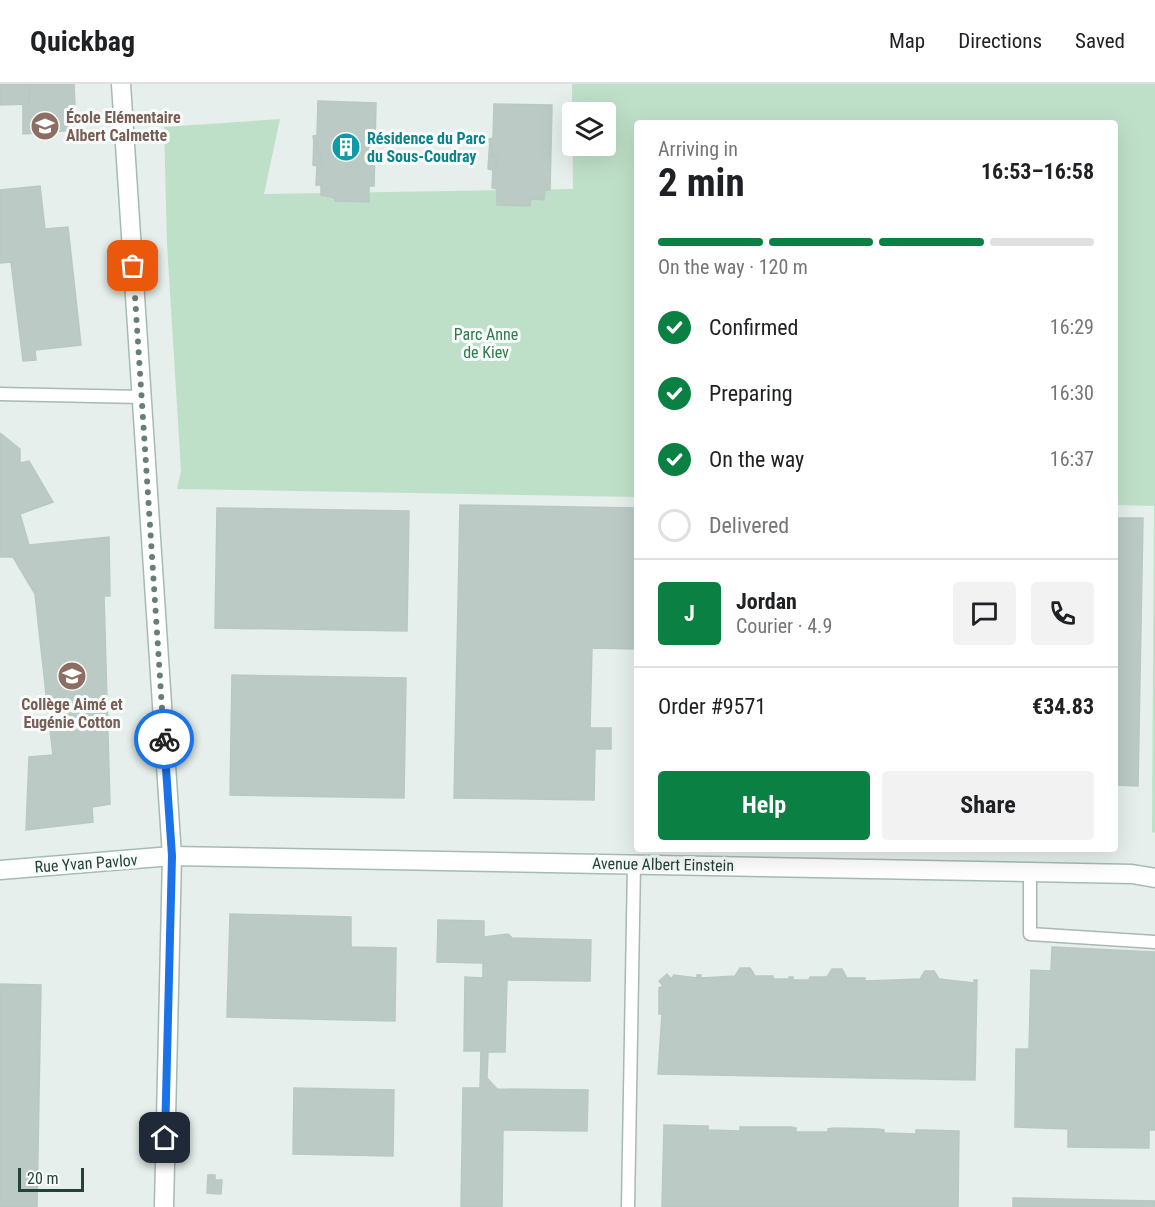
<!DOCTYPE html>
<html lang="en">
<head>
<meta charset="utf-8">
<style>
  :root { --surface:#fff; --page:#f2f2f2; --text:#202124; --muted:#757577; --line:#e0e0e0; --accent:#0b8043 }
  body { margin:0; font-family:"Roboto Condensed",sans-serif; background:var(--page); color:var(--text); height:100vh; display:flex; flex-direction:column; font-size:22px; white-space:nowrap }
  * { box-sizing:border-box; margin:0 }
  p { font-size:20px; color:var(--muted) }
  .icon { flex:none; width:33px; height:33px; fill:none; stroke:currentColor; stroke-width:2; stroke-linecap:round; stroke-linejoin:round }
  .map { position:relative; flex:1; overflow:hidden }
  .side { position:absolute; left:634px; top:36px; width:484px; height:732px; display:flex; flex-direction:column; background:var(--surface); border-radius:6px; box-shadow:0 6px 24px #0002 }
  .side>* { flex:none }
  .controls { position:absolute; left:562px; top:18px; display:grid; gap:12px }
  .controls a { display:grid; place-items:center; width:54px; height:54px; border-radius:6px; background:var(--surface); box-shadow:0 6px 24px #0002; font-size:30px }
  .scale { position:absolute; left:18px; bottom:15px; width:66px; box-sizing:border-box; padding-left:6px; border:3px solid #24423a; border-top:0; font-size:16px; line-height:21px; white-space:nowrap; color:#24423a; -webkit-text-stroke:4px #f7fbf9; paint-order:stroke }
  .pin { position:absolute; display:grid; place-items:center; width:51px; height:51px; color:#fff; margin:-26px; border-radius:12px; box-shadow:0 3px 9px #0006 }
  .courier { position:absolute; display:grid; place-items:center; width:60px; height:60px; margin:-30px; border:4px solid #1a73e8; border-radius:50%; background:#fff; color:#222; box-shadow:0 2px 8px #0007 }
  .head em { font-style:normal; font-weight:700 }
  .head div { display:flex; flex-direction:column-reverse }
  .head { display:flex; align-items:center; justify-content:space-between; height:102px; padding:0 24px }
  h1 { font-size:39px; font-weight:700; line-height:45px }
  .bar { display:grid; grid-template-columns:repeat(4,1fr); gap:9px 6px; align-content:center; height:72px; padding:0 24px }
  .bar i { height:8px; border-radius:4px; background:var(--line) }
  .bar .selected { background:var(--accent) }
  .bar p { grid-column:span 4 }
  .line { display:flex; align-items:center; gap:15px; padding:0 24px; border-top:2px solid var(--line) }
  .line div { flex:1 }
  .round { display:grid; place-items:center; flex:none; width:63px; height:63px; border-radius:6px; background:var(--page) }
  ol { padding:0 24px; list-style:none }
  li { display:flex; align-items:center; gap:18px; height:66px }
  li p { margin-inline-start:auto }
  li .icon { padding:6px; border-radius:50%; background:var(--accent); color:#fff; stroke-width:4 }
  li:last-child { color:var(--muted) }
  li i { width:33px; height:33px; border:3px solid var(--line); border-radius:50% }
  .button { display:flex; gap:12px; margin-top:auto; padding:12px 24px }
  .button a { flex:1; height:69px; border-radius:6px; background:var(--accent); color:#fff; font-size:24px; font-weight:700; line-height:69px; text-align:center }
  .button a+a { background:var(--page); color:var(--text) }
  header { display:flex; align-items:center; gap:36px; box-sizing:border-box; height:84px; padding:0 30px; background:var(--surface); border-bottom:2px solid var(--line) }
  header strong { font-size:28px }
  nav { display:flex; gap:33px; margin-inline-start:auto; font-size:21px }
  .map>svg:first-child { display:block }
</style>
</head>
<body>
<header>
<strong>Quickbag</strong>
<nav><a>Map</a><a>Directions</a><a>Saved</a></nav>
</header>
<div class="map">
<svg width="1155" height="1123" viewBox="0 0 1155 1123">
  <rect width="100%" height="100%" fill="#e6efeb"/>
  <!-- green -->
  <path fill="#bfe0c8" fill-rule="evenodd" d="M572,0H1155V749L1152,748L1154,422L1116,421V39H638L637,413L177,405L181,387L167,160L164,43L280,35L264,110L573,105ZM573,28H606V62H573Z"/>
  <!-- building -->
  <g fill="#bbcac4" stroke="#b8c9c2" stroke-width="1.5">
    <path d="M0,0H74L76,46L23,50V19L29,20L30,1Z"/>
    <path d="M0,1H30L29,20L0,21Z"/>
    <path d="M318,17L376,19L374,102H369V118L335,117V114L321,111V101H316L317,82L313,81L321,80V69H317V58H314L313,52L317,51Z"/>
    <path d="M494,20L552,21L550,106H545L544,116L531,115L530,122L497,121V105L492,104L493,86L488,85L496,84L497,72H493V61H490L489,55L493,54Z"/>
    <path d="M314,52V58H317V69H321V80L313,81Z"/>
    <path d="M490,55V61H493V72H497L496,84H488Z"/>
    <path d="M40,102L45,145L68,143L81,261L35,266L36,276L23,277L11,178L0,179V106Z"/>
    <path d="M0,349L20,365V379L29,377L53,418L20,430L29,461L109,453L110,512H104L110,720L92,723L93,738L26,746L29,673L53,671L49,637L56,636L54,627L48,628L35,510L13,473H0Z"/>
    <path d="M460,421L638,424V565L592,564L590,644H611V665H595L594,716L454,714Z"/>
    <path d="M217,424L409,427L407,547L215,544Z"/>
    <path d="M1116,434H1143L1138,702L1116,701Z"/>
    <path d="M232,591L406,594L404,714L230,711Z"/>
    <path d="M230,830L351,833V863L396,864L395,937L227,933Z"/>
    <path d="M438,836L484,837V853L508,850L512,854L591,856L590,897L507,896L505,968H488L487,994L497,1005L588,1006L587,1047L503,1046L502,1123H461L463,1004H480L481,967H464L465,893L483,894V879L437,878Z"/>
    <path d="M1052,863L1155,868V1046H1149V1064L1068,1063V1045L1015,1043L1016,965H1029L1031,886L1051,887Z"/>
    <path d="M740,884H750L755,892H773V895H790L789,893H793V896H809L810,893H827L832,885H842L847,894H865V897L920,895L925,887H934L939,895L974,899V896H977L975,996L658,990L662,930H659V904L663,902L659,897L667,890L671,895L674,891L697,894V891H701V894L735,892Z"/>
    <path d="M0,900L41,901L37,1123H0Z"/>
    <path d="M294,1004L394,1006L393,1072L293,1070Z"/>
    <path d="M664,1041L702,1042H708V1046L740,1047V1043H790L796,1044V1048H828V1045L834,1044L878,1045L884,1046V1049L916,1050V1046H922L959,1047L958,1123H662Z"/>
    <path d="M208,1091H215V1096H222L221,1110L207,1109Z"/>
    <path d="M1013,1114L1155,1117V1123H1013Z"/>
  </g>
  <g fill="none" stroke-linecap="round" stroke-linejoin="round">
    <!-- lane casing -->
    <g stroke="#a8b8b2" stroke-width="15">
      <g id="lane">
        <path d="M0,310L141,313"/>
        <path d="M1030,788V850L1155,858"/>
        <path d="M628,1123L634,780"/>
      </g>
    </g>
    <!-- street casing -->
    <g stroke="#a8b8b2" stroke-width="21">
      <path id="street" d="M164,1123L172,772"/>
    </g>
    <!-- secondary casing -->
    <g stroke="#a4bbb3" stroke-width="21">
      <g id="secondary">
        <path d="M121,0L172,772"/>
        <path d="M0,786L172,772L1132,790L1155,794"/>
      </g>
    </g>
    <!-- lane -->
    <use href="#lane" stroke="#fff" stroke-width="12"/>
    <!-- street -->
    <use href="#street" stroke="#fff" stroke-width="18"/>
    <!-- secondary -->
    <use href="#secondary" stroke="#fff" stroke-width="18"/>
  </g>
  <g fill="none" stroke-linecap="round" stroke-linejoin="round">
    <!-- done -->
    <path stroke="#687f78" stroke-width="6" stroke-dasharray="0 10.8" d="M133,182L164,655"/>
    <!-- route -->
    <path stroke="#1a73e8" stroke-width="8" d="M164,655L172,772L165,1054"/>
  </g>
  <!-- icons -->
  <defs>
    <g id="school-disc" transform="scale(1.5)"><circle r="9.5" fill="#8d6e63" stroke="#f7fbf9"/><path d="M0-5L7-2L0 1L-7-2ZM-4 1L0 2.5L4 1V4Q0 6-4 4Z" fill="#fff"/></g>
    <g id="building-disc" transform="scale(1.5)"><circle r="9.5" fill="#0f9aa8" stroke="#f7fbf9"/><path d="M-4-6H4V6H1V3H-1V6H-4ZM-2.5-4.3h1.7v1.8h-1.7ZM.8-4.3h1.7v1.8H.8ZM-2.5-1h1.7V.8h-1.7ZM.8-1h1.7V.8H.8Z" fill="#fff"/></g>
  </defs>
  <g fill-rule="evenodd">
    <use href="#school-disc" x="45" y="42"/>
    <use href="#building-disc" x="346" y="63"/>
    <use href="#school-disc" x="72" y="592"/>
  </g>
  <g text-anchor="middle" stroke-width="6" stroke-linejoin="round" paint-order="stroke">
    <!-- education labels -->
    <g font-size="16" font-weight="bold" fill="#785e54" stroke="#f7fbf9" text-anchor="start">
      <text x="66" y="39">École Elémentaire<tspan x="66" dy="18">Albert Calmette</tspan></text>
      <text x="72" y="626" text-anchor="middle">Collège Aimé et<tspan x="72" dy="18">Eugénie Cotton</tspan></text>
    </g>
    <!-- culture labels -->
    <g font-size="16" font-weight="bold" fill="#0d838f" stroke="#f7fbf9" text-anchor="start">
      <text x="367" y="60">Résidence du Parc<tspan x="367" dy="18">du Sous-Coudray</tspan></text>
    </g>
    <!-- park labels -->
    <g font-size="16" fill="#2d7a4b" stroke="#f7fbf9">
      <text x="486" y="256">Parc Anne<tspan x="486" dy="18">de Kiev</tspan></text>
    </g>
    <!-- street labels -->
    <g font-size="16" fill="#24423a" stroke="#f7fbf9">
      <text transform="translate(86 779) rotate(-4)" y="6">Rue Yvan Pavlov</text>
      <text transform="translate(663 780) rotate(1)" y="6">Avenue Albert Einstein</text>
    </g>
  </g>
</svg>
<div class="controls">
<a><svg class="icon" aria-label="layers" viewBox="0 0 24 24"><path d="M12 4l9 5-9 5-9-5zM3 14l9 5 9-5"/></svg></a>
</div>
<div class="scale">20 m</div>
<div class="pin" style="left:133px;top:182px;background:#ea580c"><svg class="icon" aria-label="bag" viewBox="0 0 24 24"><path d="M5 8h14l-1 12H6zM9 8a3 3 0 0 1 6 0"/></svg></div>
<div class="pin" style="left:165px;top:1054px;background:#1f2937"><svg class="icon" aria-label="home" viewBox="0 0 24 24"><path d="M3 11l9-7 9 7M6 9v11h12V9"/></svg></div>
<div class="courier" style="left:164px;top:655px"><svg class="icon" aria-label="bike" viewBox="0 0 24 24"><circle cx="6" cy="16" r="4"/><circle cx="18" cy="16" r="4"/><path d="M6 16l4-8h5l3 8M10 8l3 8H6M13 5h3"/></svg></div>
<section class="side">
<div class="head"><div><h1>2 min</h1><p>Arriving in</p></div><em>16:53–16:58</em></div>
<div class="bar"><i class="selected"></i><i class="selected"></i><i class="selected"></i><i></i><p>On the way · 120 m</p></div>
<ol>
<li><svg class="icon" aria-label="check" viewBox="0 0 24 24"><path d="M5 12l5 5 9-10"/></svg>Confirmed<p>16:29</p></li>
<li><svg class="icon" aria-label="check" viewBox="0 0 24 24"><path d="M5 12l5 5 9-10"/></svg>Preparing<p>16:30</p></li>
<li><svg class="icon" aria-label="check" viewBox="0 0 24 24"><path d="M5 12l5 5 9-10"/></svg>On the way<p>16:37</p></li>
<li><i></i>Delivered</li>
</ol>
<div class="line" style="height:108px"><b class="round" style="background:var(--accent);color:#fff">J</b><div><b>Jordan</b><p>Courier · 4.9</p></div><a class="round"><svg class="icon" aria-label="chat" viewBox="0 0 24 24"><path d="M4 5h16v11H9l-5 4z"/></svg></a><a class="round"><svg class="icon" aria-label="phone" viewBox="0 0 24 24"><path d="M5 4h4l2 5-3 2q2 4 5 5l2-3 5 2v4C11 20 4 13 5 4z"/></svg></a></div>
<div class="line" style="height:78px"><div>Order #9571</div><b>€34.83</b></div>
<div class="button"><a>Help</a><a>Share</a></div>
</section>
</div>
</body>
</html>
